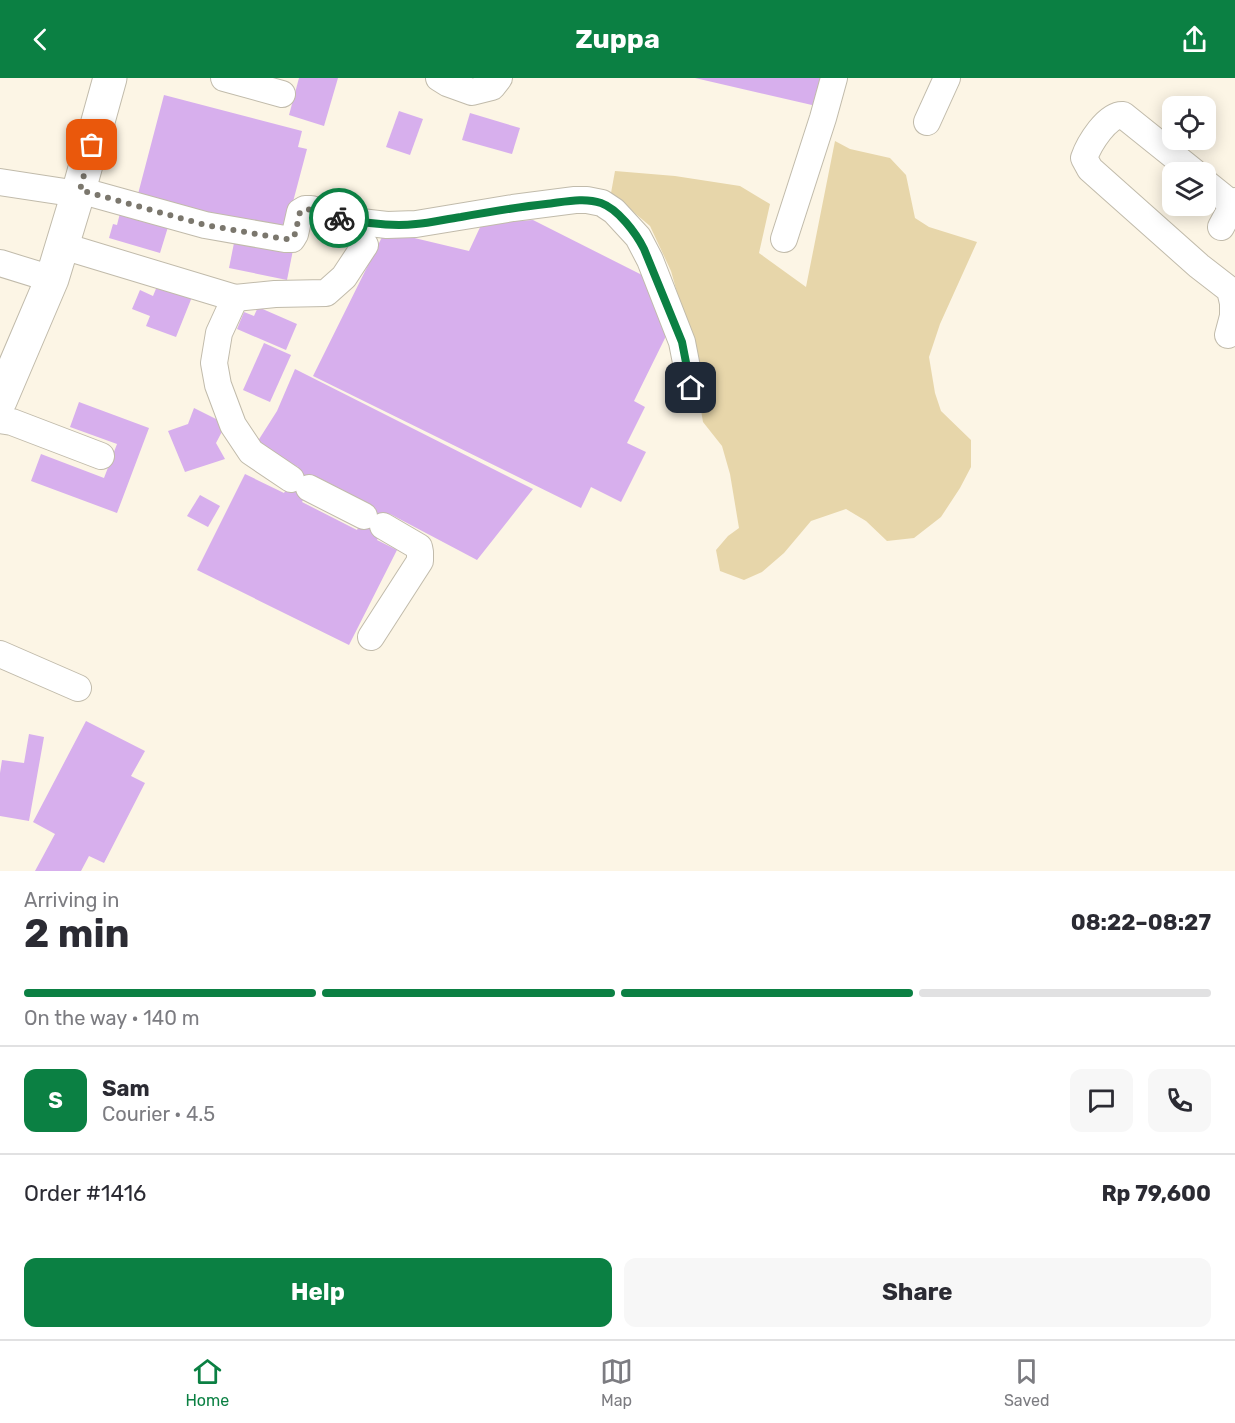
<!DOCTYPE html>
<html lang="en">
<head>
<meta charset="utf-8">
<style>
  :root { --surface:#fff; --page:#f7f7f7; --text:#2b2b33; --muted:#7c7c81; --line:#e1e1e2; --accent:#0b8043 }
  body { margin:0; font-family:Rubik,sans-serif; background:var(--page); color:var(--text); height:100vh; display:flex; flex-direction:column; font-size:22px; white-space:nowrap }
  * { box-sizing:border-box; margin:0 }
  p { font-size:20px; color:var(--muted) }
  .icon { flex:none; width:33px; height:33px; fill:none; stroke:currentColor; stroke-width:2; stroke-linecap:round; stroke-linejoin:round }
  .map { position:relative; height:793px; overflow:hidden }
  .drawer { display:flex; flex-direction:column; background:var(--surface); flex:1 }
  .drawer>* { flex:none }
  .fabs { position:absolute; left:1162px; top:18px; display:grid; gap:12px }
  .fabs a { display:grid; place-items:center; width:54px; height:54px; border-radius:12px; background:var(--surface); box-shadow:0 3px 15px #0003; font-size:30px }
  .pin { position:absolute; display:grid; place-items:center; width:51px; height:51px; color:#fff; margin:-26px; border-radius:12px; box-shadow:0 3px 9px #0006 }
  .courier { position:absolute; display:grid; place-items:center; width:60px; height:60px; margin:-30px; border:4px solid #0b8043; border-radius:50%; background:#fff; color:#222; box-shadow:0 2px 8px #0007 }
  .head em { font-style:normal; font-weight:700 }
  .head div { display:flex; flex-direction:column-reverse }
  .head { display:flex; align-items:center; justify-content:space-between; height:102px; padding:0 24px }
  h1 { font-size:39px; font-weight:700; line-height:45px }
  .bar { display:grid; grid-template-columns:repeat(4,1fr); gap:9px 6px; align-content:center; height:72px; padding:0 24px }
  .bar i { height:8px; border-radius:4px; background:var(--line) }
  .bar .active { background:var(--accent) }
  .bar p { grid-column:span 4 }
  .line { display:flex; align-items:center; gap:15px; padding:0 24px; border-top:2px solid var(--line) }
  .line div { flex:1 }
  .round { display:grid; place-items:center; flex:none; width:63px; height:63px; border-radius:12px; background:var(--page) }
  .action { display:flex; gap:12px; margin-top:auto; padding:12px 24px }
  .action a { flex:1; height:69px; border-radius:12px; background:var(--accent); color:#fff; font-size:24px; font-weight:700; line-height:69px; text-align:center }
  .action a+a { background:var(--page); color:var(--text) }
  header { display:flex; justify-content:space-between; align-items:center; height:78px; padding:0 24px; background:var(--accent); color:#fff; font-size:27px; font-weight:700 }
  .dock { display:flex; justify-content:space-around; align-items:center; height:84px; border-top:2px solid var(--line); background:var(--surface); font-size:16px; color:var(--muted) }
  .dock a { display:grid; justify-items:center; gap:3px }
  .dock .active { color:var(--accent) }
  .map>svg:first-child { display:block }
</style>
</head>
<body>
<header><svg class="icon" aria-label="back" viewBox="0 0 24 24"><path d="M15 5l-7 7 7 7"/></svg>Zuppa<svg class="icon" aria-label="share" viewBox="0 0 24 24"><path d="M12 15V3M7 8l5-5 5 5M5 13v7h14v-7"/></svg></header>
<div class="map">
<svg width="1235" height="793" viewBox="0 0 1235 793">
  <rect width="100%" height="100%" fill="#fcf5e5"/>
  <!-- green -->
  <path fill="#e7d6aa" d="M835,63L850,71L890,80L906,97L915,140L929,149L977,164L940,246L929,279L935,315L941,333L971,362V389L960,410L941,439L914,460L887,463L866,443L846,431L811,443L784,475L762,494L744,502L720,493L716,472L728,458L739,450L730,396L722,368L703,344L687,250L671,193L650,148L611,115L615,93L675,98L740,108L770,126L759,175L806,209Z"/>
  <!-- building -->
  <g fill="#d7afed" fill-rule="evenodd">
    <path d="M299,0H338L324,48L289,37Z"/>
    <path d="M695,0H831L825,30Z"/>
    <path d="M164,17L302,53L298,69L307,71L285,154L138,116Z"/>
    <path d="M399,33L423,41L410,77L386,69Z"/>
    <path d="M470,35L520,50L512,76L462,62Z"/>
    <path d="M120,135L168,149L160,175L109,160L113,146L117,147Z"/>
    <path d="M533,142L644,198L668,254L634,323L645,329L627,365L646,374L621,424L591,409L581,430L313,298L385,153L469,173L482,145Z"/>
    <path d="M236,155L294,167L287,202L229,190Z"/>
    <path d="M160,201L194,214L176,259L146,248L150,238L132,231L140,212L153,218Z"/>
    <path d="M258,229L297,246L286,272L237,251L244,234L254,238Z"/>
    <path d="M264,265L291,277L270,324L243,312Z"/>
    <path d="M295,291L533,411L477,482L390,436L377,462L397,472L349,567L197,492L245,396L284,415L298,389L256,366L277,333ZM315,398L370,426L357,452L302,424Z"/>
    <path d="M79,324L149,350L117,435L31,403L41,376L104,400L117,366L70,349Z"/>
    <path d="M194,330L226,346L216,365L225,381L185,394L168,353L188,346Z"/>
    <path d="M200,417L220,428L208,449L187,438Z"/>
    <path d="M86,643L145,673L131,698L145,705L104,785L89,778L81,793H35L55,756L33,744Z"/>
    <path d="M29,656L44,659L29,743L0,738V695L2,682L24,685Z"/>
  </g>
  <g fill="none" stroke-linecap="round" stroke-linejoin="round">
    <!-- minor casing -->
    <g stroke="#c1bbab" stroke-width="28">
      <g id="minor">
        <path d="M224,0L282,16"/>
        <path d="M439,0L447,5L472,14L492,9L499,0"/>
        <path d="M927,44L947,0"/>
        <path d="M1194,94L1123,37C1107,36 1089,66 1084,80L1090,91L1199,188L1230,212L1233,225V238L1228,257"/>
        <path d="M0,104L78,116"/>
        <path d="M1206,105L1233,127"/>
        <path d="M79,112L205,147L285,161H292L295,156L300,134L305,131H311L337,139L361,144L387,147L416,146L513,130L575,122H587L602,125L614,133L638,159L650,182L682,264L691,310"/>
        <path d="M1221,149L1235,123"/>
        <path d="M784,161L823,40L834,0"/>
        <path d="M63,168L235,220L219,255L214,285L218,307L233,347L251,374L291,401"/>
        <path d="M0,185L52,201"/>
        <path d="M235,220L275,216L326,215L344,199L365,167"/>
        <path d="M0,342L12,344L101,378"/>
        <path d="M309,410L364,438"/>
        <path d="M371,559L420,483V474L419,469L383,448"/>
        <path d="M0,576L78,610"/>
      </g>
    </g>
    <!-- major casing -->
    <g stroke="#c1bbab" stroke-width="35">
      <path id="major" d="M0,323L52,201L79,112L110,0"/>
    </g>
    <!-- minor -->
    <use href="#minor" stroke="#fff" stroke-width="26"/>
    <!-- major -->
    <use href="#major" stroke="#fff" stroke-width="33"/>
  </g>
  <g fill="none" stroke-linecap="round" stroke-linejoin="round">
    <!-- done -->
    <path stroke="#7b776d" stroke-width="6" stroke-dasharray="0 10.8" d="M92,67L80,112L205,147L285,161H292L295,156L300,134C312,127 327,136 339,140"/>
    <!-- route -->
    <path stroke="#0b8043" stroke-width="8" d="M339,140C364,145 390,149 416,146C431,145 446,141 461,139C489,134 518,129 546,126C564,124 584,119 601,125C618,131 636,155 644,171L682,264L691,310"/>
  </g>
</svg>
<div class="fabs">
<a><svg class="icon" aria-label="locate" viewBox="0 0 24 24"><circle cx="12" cy="12" r="6"/><path d="M12 2v4M12 18v4M2 12h4M18 12h4"/></svg></a>
<a><svg class="icon" aria-label="layers" viewBox="0 0 24 24"><path d="M12 4l9 5-9 5-9-5zM3 14l9 5 9-5"/></svg></a>
</div>
<div class="pin" style="left:92px;top:67px;background:#ea580c"><svg class="icon" aria-label="bag" viewBox="0 0 24 24"><path d="M5 8h14l-1 12H6zM9 8a3 3 0 0 1 6 0"/></svg></div>
<div class="pin" style="left:691px;top:310px;background:#1f2937"><svg class="icon" aria-label="home" viewBox="0 0 24 24"><path d="M3 11l9-7 9 7M6 9v11h12V9"/></svg></div>
<div class="courier" style="left:339px;top:140px"><svg class="icon" aria-label="bike" viewBox="0 0 24 24"><circle cx="6" cy="16" r="4"/><circle cx="18" cy="16" r="4"/><path d="M6 16l4-8h5l3 8M10 8l3 8H6M13 5h3"/></svg></div>
</div>
<section class="drawer">
<div class="head"><div><h1>2 min</h1><p>Arriving in</p></div><em>08:22–08:27</em></div>
<div class="bar"><i class="active"></i><i class="active"></i><i class="active"></i><i></i><p>On the way · 140 m</p></div>
<div class="line" style="height:108px"><b class="round" style="background:var(--accent);color:#fff">S</b><div><b>Sam</b><p>Courier · 4.5</p></div><a class="round"><svg class="icon" aria-label="chat" viewBox="0 0 24 24"><path d="M4 5h16v11H9l-5 4z"/></svg></a><a class="round"><svg class="icon" aria-label="phone" viewBox="0 0 24 24"><path d="M5 4h4l2 5-3 2q2 4 5 5l2-3 5 2v4C11 20 4 13 5 4z"/></svg></a></div>
<div class="line" style="height:78px"><div>Order #1416</div><b>Rp 79,600</b></div>
<div class="action"><a>Help</a><a>Share</a></div>
</section>
<nav class="dock">
<a class="active"><svg class="icon" aria-label="home" viewBox="0 0 24 24"><path d="M3 11l9-7 9 7M6 9v11h12V9"/></svg>Home</a>
<a><svg class="icon" aria-label="map" viewBox="0 0 24 24"><path d="M3 6l6-2 6 2 6-2v14l-6 2-6-2-6 2zM9 4v14M15 6v14"/></svg>Map</a>
<a><svg class="icon" aria-label="saved" viewBox="0 0 24 24"><path d="M7 4h10v16l-5-4-5 4z"/></svg>Saved</a>
</nav>
</body>
</html>
